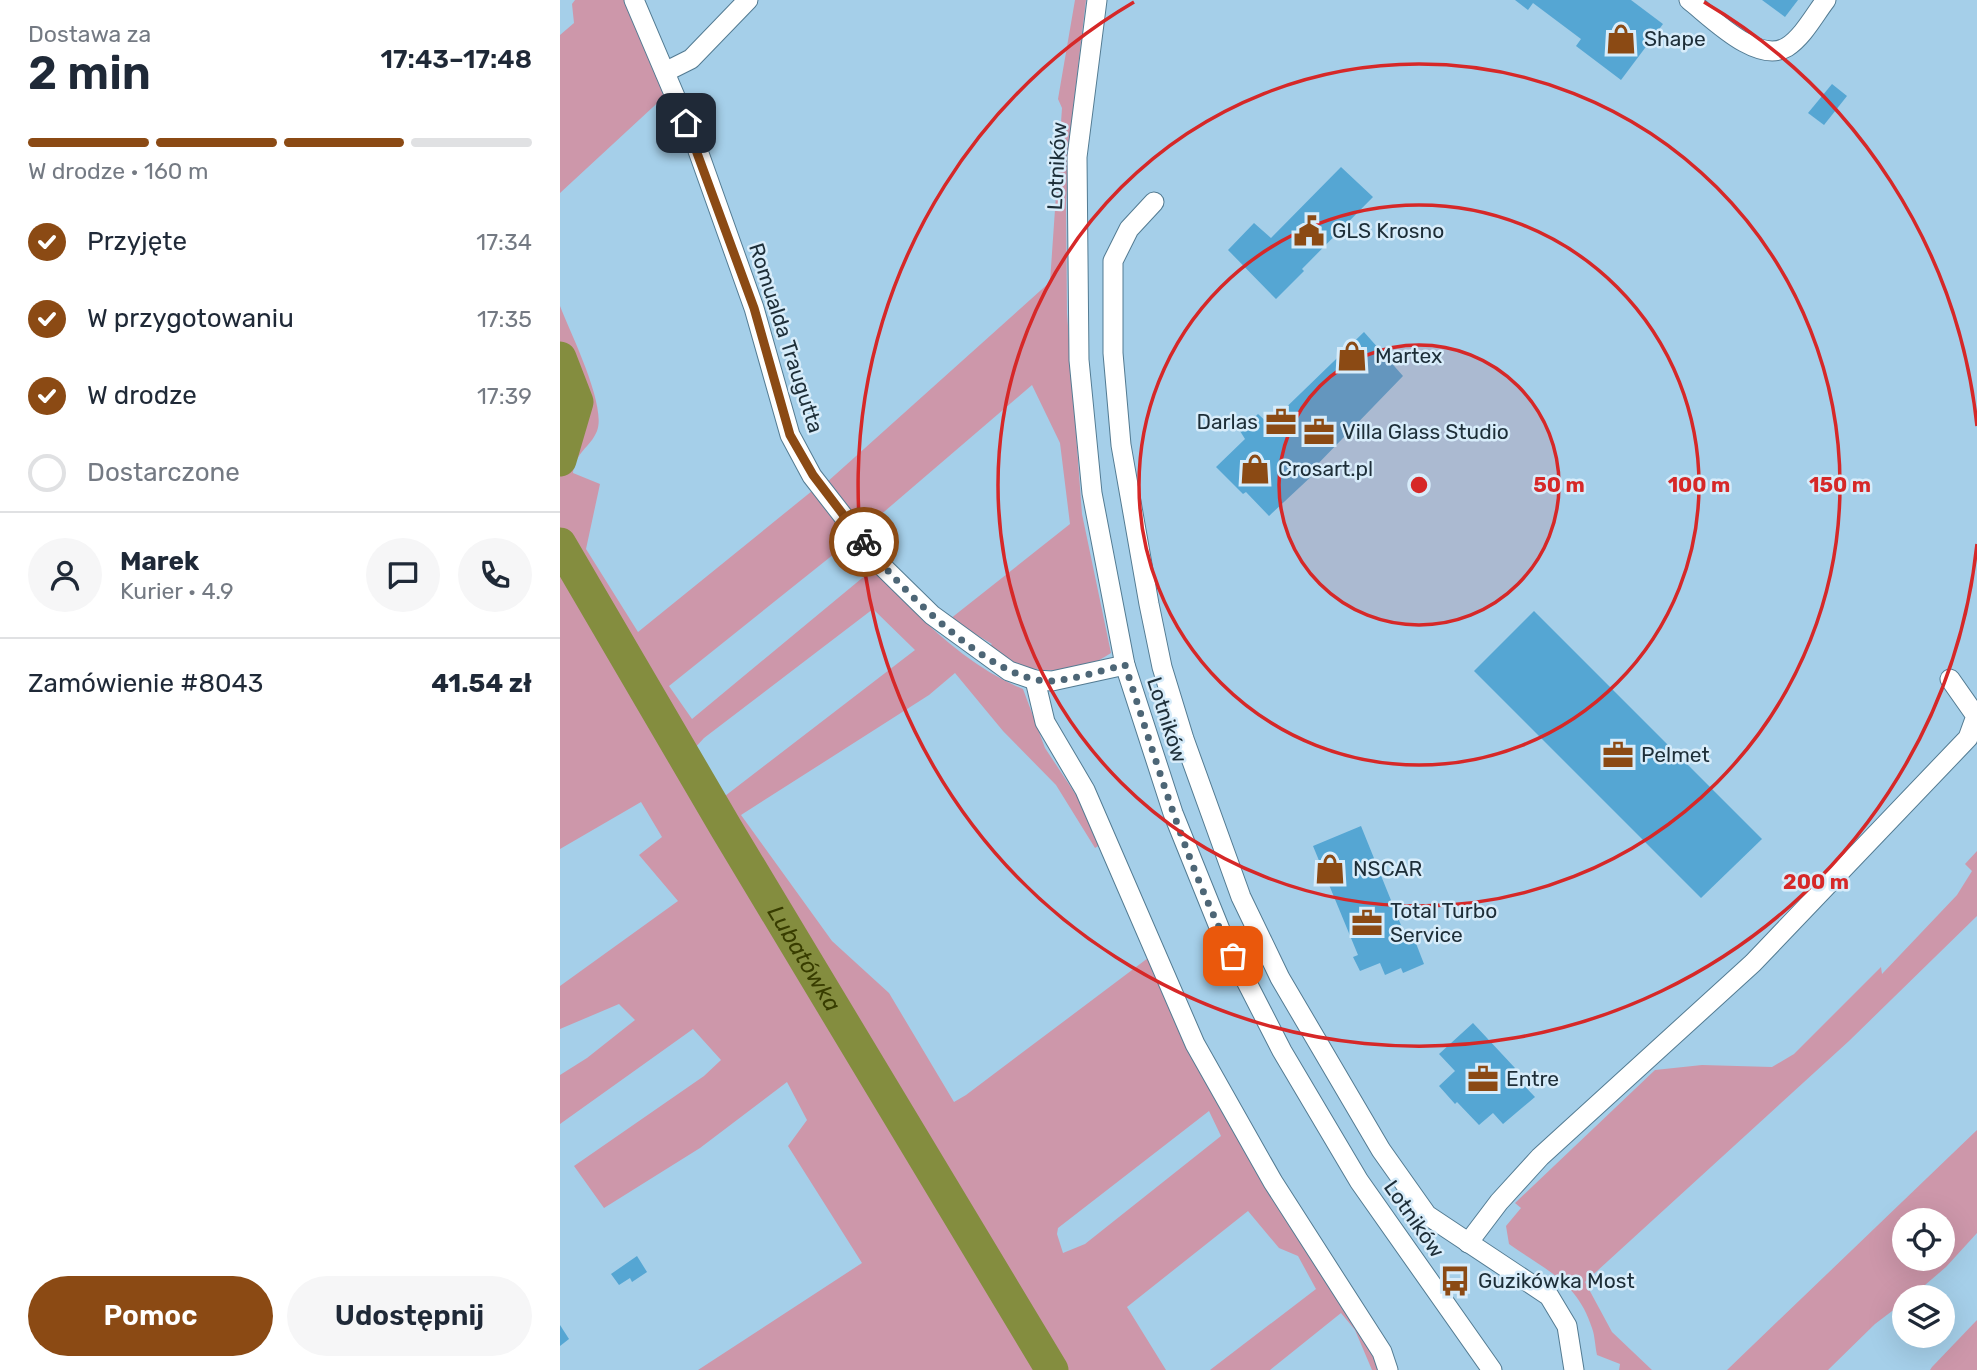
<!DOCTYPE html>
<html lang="pl">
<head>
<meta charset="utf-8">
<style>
  :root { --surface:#fff; --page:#f6f6f7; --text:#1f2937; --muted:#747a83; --line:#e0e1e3; --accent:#8b4a14 }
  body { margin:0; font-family:Rubik,sans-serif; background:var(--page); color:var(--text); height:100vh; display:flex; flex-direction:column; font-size:26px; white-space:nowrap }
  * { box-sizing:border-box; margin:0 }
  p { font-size:23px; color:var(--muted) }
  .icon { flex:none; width:38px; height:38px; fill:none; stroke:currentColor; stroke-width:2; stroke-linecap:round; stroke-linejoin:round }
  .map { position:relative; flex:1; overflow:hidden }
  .drawer { display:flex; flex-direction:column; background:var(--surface); width:560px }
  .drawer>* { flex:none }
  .controls { position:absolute; left:1332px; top:1208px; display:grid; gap:14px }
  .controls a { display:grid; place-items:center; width:63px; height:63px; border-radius:50%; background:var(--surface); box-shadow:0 7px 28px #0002; font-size:35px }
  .pin { position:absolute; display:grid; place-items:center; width:60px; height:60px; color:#fff; margin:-30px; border-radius:14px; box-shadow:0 4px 10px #0006 }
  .courier { position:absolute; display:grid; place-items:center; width:70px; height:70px; margin:-35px; border:5px solid #8b4a14; border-radius:50%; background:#fff; color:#222; box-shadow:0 2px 9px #0007 }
  .head em { font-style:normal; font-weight:600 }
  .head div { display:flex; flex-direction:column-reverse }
  .head { display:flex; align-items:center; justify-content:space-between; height:119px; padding:0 28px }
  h1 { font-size:46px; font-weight:600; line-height:52px }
  .bar { display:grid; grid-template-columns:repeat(4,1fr); gap:10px 7px; align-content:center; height:84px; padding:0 28px }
  .bar i { height:9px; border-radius:5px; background:var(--line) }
  .bar .on { background:var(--accent) }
  .bar p { grid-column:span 4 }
  .line { display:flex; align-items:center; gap:18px; padding:0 28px; border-top:2px solid var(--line) }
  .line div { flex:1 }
  .round { display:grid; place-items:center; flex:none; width:74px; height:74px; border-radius:37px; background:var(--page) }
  ol { padding:0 28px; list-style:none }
  li { display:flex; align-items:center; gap:21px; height:77px }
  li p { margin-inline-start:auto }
  li .icon { padding:7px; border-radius:50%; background:var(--accent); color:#fff; stroke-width:4 }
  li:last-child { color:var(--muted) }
  li i { width:38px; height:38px; border:4px solid var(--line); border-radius:50% }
  .primary-button { display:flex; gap:14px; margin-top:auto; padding:14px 28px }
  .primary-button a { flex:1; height:80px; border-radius:42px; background:var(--accent); color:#fff; font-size:28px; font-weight:600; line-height:80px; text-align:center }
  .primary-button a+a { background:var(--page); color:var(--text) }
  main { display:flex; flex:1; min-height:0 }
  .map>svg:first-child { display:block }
</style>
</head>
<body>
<main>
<section class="drawer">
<div class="head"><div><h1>2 min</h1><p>Dostawa za</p></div><em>17:43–17:48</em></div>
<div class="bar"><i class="on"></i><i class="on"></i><i class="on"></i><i></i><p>W drodze · 160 m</p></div>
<ol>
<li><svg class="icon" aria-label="check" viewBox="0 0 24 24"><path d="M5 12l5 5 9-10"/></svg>Przyjęte<p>17:34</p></li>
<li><svg class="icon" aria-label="check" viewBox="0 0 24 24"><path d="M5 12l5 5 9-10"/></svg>W przygotowaniu<p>17:35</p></li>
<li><svg class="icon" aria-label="check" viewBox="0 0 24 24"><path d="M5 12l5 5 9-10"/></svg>W drodze<p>17:39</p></li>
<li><i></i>Dostarczone</li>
</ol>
<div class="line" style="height:126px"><a class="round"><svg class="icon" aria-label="person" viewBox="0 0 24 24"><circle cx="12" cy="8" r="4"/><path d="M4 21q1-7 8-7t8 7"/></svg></a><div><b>Marek</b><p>Kurier · 4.9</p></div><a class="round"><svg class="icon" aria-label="chat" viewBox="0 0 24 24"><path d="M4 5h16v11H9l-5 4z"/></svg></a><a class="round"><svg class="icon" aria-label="phone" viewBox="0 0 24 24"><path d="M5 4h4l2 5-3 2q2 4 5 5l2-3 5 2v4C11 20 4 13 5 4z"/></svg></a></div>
<div class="line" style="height:91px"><div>Zamówienie #8043</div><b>41.54 zł</b></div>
<div class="primary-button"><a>Pomoc</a><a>Udostępnij</a></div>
</section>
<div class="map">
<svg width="1417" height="1370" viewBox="0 0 1417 1370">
  <rect width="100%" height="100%" fill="#a5cfe9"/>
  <!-- green -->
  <g fill="#cd97aa" fill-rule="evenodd">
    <path d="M15,0H68L106,95L0,193V35L14,23L12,4Z"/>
    <path d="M515,0H526L513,109L506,203L507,313L522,514L551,653C524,672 487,675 456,664C446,661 436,654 427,648L432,644L390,619L510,524L500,443L472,385L304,529L266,483L490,282L502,108L498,99Z"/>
    <path d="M0,306C10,332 47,406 37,431C30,448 15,452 13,473L40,484L26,549L78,632L252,491C309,561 377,654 463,689L485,748L526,810L540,845L535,848L496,785L443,731L395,673L369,695L181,815L272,941L329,993L394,1102L406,1095L588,958L822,1370H812L795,1330L781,1313L710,1370H650L756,1289L738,1256L719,1248L688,1211L567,1307L606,1370H138L302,1263L228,1146L247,1120L227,1082L140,1148L44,1208L14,1166L144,1076L161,1060L133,1029L0,1124V1075L27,1058L75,1020L59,1004L0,1029V986L118,901L79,855L102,837L81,802L0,849ZM284,546L307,574L132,719L109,686ZM313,609L355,650L165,796L152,783L133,750L144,738ZM649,1111L661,1136L525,1244L503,1253L497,1234L498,1228Z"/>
    <path d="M1417,851V916L1289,1041L1025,1282L1052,1332L1092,1370H1059L1060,1364L1037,1355C1035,1346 1035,1336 1032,1328C1017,1281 985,1270 949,1244L946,1226L961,1208L955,1203L1095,1070L1142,1065L1212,1067L1234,1054L1321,967L1322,974L1397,895L1412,871L1405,864Z"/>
    <path d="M1417,1130V1233L1386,1267L1351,1297H1344V1302L1315,1324L1268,1370H1167ZM1344,1220H1382V1258H1344Z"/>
    <path d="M1417,1320V1370H1370L1372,1367Z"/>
  </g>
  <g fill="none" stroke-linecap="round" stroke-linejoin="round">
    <!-- river -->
    <g stroke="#848d3f" stroke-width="33">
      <path d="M0,358L17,402L0,460"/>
      <path id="s1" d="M0,544L166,828L492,1370"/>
    </g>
  </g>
  <!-- building -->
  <g fill="#55a6d3">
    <path d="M955,0H1071L1103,24L1061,80L1016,46L1021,39L973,3L968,10Z"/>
    <path d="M1202,0H1238L1225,17Z"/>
    <path d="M1272,84L1287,96L1264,125L1248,113Z"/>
    <path d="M781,167L813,197L742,269L744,271L716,299L668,250L694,223L711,238Z"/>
    <path d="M804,332L843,376L753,469L755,473L709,516L686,492L683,494L656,467L685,439L680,431L698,414L709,424Z"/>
    <path d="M974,611L1202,839L1141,898L914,671Z"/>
    <path d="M801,826L845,935L852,933L864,964L843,973L841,968L825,975L820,963L800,971L793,957L798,955L753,846Z"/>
    <path d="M913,1023L955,1068L951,1072L975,1097L943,1124L933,1113L919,1125L897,1102L895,1104L879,1086L895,1071L879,1054Z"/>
    <path d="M77,1256L87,1272L72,1282L70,1278L59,1285L51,1274Z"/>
    <path d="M0,1325L9,1339L0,1346Z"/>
  </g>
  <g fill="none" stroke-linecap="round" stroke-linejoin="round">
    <!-- minor casing -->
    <g stroke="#537b92" stroke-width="21">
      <g id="minor">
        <path d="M74,0L137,148L194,308L230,435L252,476L322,566L372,615L449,671L475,680L492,681L565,665"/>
        <path d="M537,0L517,157L519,360L532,493L565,665L613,813L661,932L722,1051L799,1181L932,1370"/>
        <path d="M1129,0C1151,17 1197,65 1227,47C1243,37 1255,14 1266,0"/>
        <path d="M105,72L131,59L188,0"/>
        <path d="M594,202L569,229L553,261V353L561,445L589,604L602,667L624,739L681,897L720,978L821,1150L867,1215L989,1296L1007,1326L1014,1370"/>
        <path d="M475,680L485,722L525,790L635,1044L713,1182L822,1352L828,1370"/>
        <path d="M908,1243L939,1202L980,1157L1193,963L1408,738L1416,716L1390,679"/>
      </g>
    </g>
    <!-- minor -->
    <use href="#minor" stroke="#fff" stroke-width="19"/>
  </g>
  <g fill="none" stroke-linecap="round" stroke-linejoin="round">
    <!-- done -->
    <path stroke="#4d6676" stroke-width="7" stroke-dasharray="0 12.6" d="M304,542C337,586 432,683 491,681C513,680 542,670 565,665C597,763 626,864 673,956"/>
    <!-- route -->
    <path stroke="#8b4a14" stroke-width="9" d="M126,123L194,308L230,435L253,475L304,542"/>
  </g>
  <!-- distance rings -->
  <circle cx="859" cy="485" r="140" fill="#d62828" fill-opacity=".12"/>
  <g fill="none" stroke="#d62828" stroke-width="3.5">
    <circle cx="859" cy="485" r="140"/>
    <circle cx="859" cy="485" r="280"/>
    <circle cx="859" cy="485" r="421"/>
    <path d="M1417 544A561 561 0 1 1 574 2M1144 2A561 561 0 0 1 1417 426"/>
  </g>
  <!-- icons -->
  <defs>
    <g id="shop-bare" transform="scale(2.415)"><path d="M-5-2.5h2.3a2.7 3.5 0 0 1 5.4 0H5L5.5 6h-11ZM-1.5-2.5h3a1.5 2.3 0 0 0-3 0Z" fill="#8b4a14" stroke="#d7ecfa" stroke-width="2.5" paint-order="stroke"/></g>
    <g id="civic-bare" transform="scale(2.415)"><path d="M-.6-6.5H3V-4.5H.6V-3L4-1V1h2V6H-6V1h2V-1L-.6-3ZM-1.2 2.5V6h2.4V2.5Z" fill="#8b4a14" stroke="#d7ecfa" stroke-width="2.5" paint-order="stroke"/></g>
    <g id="office-bare" transform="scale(2.415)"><path d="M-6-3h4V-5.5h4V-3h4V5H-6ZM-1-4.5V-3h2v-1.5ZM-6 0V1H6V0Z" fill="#8b4a14" stroke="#d7ecfa" stroke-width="2.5" paint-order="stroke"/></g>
    <g id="bus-bare" transform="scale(2.415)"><path d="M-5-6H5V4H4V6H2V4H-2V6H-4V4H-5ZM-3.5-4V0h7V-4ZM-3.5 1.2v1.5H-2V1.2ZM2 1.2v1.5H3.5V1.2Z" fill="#8b4a14" stroke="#d7ecfa" stroke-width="2.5" paint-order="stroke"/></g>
  </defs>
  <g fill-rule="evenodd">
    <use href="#shop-bare" x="1061" y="39"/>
    <use href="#civic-bare" x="749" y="231"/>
    <use href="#shop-bare" x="792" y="356"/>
    <use href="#office-bare" x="721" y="422"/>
    <use href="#office-bare" x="759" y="432"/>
    <use href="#shop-bare" x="695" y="469"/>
    <use href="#office-bare" x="1058" y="755"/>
    <use href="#shop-bare" x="770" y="869"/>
    <use href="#office-bare" x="807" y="923"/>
    <use href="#office-bare" x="923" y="1079"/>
    <use href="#bus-bare" x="895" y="1281"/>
  </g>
  <g text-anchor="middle" stroke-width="5" stroke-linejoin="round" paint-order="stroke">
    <!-- poi labels -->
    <g font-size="21" fill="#1d2e38" stroke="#d7ecfa" text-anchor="start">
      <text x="1084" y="46">Shape</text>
      <text x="772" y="238">GLS Krosno</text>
      <text x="815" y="363">Martex</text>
      <text x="698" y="429" text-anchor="end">Darlas</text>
      <text x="782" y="439">Villa Glass Studio</text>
      <text x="718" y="476">Crosart.pl</text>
      <text x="1081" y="762">Pelmet</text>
      <text x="793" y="876">NSCAR</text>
      <text x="830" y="918">Total Turbo<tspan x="830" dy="24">Service</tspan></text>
      <text x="946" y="1086">Entre</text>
      <text x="918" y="1288">Guzikówka Most</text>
    </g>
    <!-- street labels -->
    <g font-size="21" fill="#1d2e38" stroke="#d7ecfa">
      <text transform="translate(497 166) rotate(-87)" y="7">Lotników</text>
      <text transform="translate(226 338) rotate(72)" y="7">Romualda Traugutta</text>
      <text transform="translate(607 720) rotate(72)" y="7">Lotników</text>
      <text transform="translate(854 1219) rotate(55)" y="7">Lotników</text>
    </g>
    <!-- water labels -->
    <g font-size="23" font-style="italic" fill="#383d00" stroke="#d7ecfa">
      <text dy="8" stroke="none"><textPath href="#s1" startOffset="481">Lubatówka</textPath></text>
    </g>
  </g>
  <circle cx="859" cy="485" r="10" fill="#d62828" stroke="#d7ecfa" stroke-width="3.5"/>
  <g font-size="21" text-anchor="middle" font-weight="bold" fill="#d62828" stroke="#d7ecfa" stroke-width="5" stroke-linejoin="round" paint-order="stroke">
    <text x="999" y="492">50 m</text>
    <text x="1139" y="492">100 m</text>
    <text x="1280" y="492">150 m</text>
    <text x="1256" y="889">200 m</text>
  </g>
</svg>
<div class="controls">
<a><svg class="icon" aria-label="locate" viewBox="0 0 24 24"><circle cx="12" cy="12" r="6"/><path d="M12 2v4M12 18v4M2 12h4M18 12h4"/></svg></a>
<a><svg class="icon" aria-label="layers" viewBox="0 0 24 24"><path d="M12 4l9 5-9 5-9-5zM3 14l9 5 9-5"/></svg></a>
</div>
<div class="pin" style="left:673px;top:956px;background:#ea580c"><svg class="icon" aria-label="bag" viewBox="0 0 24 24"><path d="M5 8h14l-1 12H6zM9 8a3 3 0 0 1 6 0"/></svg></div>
<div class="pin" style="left:126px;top:123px;background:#1f2937"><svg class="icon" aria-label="home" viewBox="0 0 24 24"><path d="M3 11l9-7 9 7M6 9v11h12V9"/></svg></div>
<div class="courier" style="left:304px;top:542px"><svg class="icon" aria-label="bike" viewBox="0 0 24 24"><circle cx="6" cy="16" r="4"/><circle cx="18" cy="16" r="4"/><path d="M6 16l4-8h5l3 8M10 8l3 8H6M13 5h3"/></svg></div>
</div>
</main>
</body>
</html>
